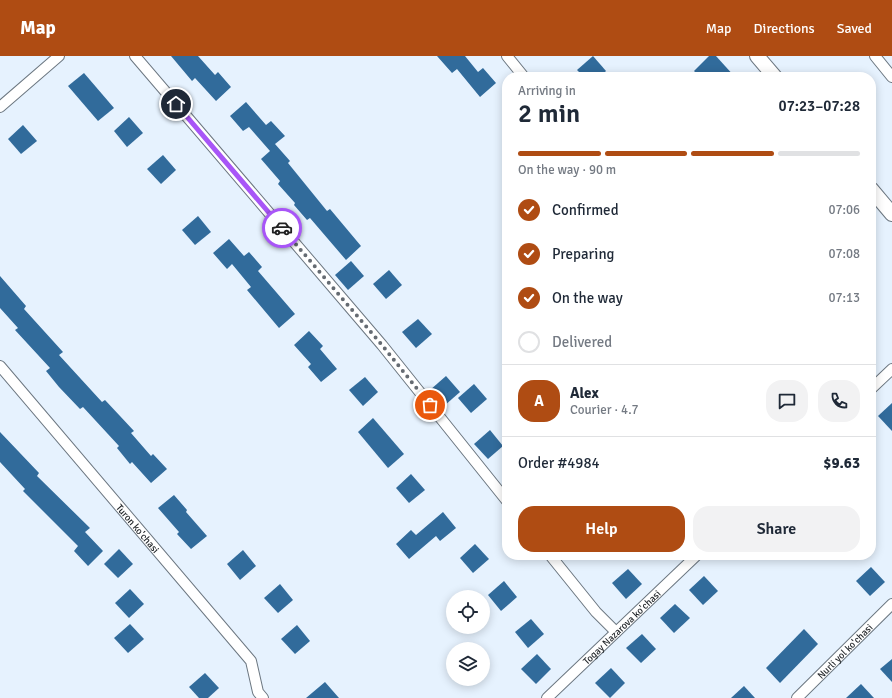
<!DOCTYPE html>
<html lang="en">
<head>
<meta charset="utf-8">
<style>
  :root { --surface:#fff; --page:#f2f2f3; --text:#1f2937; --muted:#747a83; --line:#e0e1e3; --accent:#af4c13 }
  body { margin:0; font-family:Signika,sans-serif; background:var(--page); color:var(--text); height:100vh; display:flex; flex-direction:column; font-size:15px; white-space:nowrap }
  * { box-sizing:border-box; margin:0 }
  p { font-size:13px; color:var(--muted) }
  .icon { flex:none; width:22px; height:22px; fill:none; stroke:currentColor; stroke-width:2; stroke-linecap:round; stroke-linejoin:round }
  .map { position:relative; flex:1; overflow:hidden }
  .side { position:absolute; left:502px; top:16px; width:374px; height:488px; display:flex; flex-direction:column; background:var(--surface); border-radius:16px; box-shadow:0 2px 10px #0003 }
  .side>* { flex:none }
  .fabs { position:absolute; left:446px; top:534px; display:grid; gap:8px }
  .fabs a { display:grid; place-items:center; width:44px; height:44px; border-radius:50%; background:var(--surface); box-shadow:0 2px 10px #0003; font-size:20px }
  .pin { position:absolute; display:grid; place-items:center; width:34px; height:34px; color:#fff; margin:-17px; border:2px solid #fff; border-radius:50%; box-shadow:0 1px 4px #0007 }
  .courier { position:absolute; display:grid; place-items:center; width:40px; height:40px; margin:-20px; border:3px solid #a855f7; border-radius:50%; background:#fff; color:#222; box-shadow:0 1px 5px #0007 }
  .summary em { font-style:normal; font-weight:600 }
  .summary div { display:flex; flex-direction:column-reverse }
  .summary { display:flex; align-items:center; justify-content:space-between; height:68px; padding:0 16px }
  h1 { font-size:26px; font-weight:600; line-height:30px }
  .bar { display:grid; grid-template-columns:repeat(4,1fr); gap:6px 4px; align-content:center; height:48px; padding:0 16px }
  .bar i { height:5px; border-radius:3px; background:var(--line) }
  .bar .current { background:var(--accent) }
  .bar p { grid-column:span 4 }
  .line { display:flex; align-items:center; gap:10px; padding:0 16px; border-top:1px solid var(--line) }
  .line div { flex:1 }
  .round { display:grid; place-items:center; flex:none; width:42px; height:42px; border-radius:16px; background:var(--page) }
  ol { padding:0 16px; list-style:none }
  li { display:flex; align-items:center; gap:12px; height:44px }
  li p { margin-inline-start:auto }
  li .icon { padding:4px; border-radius:50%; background:var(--accent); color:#fff; stroke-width:4 }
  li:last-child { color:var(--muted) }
  li i { width:22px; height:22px; border:2px solid var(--line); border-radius:50% }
  .button { display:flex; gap:8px; margin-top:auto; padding:8px 16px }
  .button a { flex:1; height:46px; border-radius:16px; background:var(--accent); color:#fff; font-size:16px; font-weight:600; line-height:46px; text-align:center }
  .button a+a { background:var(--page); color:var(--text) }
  header { display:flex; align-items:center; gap:24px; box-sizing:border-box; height:56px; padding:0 20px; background:var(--accent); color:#fff }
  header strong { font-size:19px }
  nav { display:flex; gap:22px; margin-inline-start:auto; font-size:14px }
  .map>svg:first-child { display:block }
</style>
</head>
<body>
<header>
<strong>Map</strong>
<nav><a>Map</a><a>Directions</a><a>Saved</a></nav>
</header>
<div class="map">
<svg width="892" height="642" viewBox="0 0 892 642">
  <rect width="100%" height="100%" fill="#e6f2fe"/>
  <!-- building -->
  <g fill="#316b9b">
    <path d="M171,0H198L215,19L218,16L231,31L216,45L195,22L192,25Z"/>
    <path d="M437,0H465L478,16L483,12L496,27L480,41L457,13L452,17Z"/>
    <path d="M593,0L606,15L600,21H584L577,14Z"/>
    <path d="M709,0H716L735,21H700L694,15Z"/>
    <path d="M84,17L114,52L98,65L68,30Z"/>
    <path d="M246,46L266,69L271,65L285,80L275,88L290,105L288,107L327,155L330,153L361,190L346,204L310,162L307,164L294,149L295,147L278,128L280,125L261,103L270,95L249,71L243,75L230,60Z"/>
    <path d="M129,61L143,77L127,91L114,75Z"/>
    <path d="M23,69L37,85L21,98L8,83Z"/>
    <path d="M163,99L176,114L161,128L147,113Z"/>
    <path d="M198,160L211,176L195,189L182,174Z"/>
    <path d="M229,183L244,200L249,196L262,211L258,215L295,258L279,272L247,234L251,231L232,208L227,213L213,197Z"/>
    <path d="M351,205L364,220L348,234L335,219Z"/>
    <path d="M389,214L402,229L386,243L373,228Z"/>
    <path d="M0,220L26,250L24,253L63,296L59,299L102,346L105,344L120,360L134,375L131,377L151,400L153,398L167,413L151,427L132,406L130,408L117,392L119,390L83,351L80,353L59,331L46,315L50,312L15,274L18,272L0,252Z"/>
    <path d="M418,263L432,278L416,292L402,276Z"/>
    <path d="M309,275L323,290L320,293L337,313L321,326L308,311L311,308L294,289Z"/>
    <path d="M446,320L460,336L444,350L430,334Z"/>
    <path d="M365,321L378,336L363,350L349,334Z"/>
    <path d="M474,328L487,343L471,357L458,342Z"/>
    <path d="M892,347V375L878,360Z"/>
    <path d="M373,362L404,398L388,412L358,376Z"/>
    <path d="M490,374L503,390L488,403L474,388Z"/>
    <path d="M0,376L39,417L37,420L90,472L85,476L103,495L88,510L74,495L78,490L23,435L25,433L0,406Z"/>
    <path d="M411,418L425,434L409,447L396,432Z"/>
    <path d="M174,439L187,454L186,456L207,480L191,493L177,478L179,476L158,452Z"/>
    <path d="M443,456L456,472L440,485L436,480L409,503L396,488L411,474L416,479Z"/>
    <path d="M475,488L489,503L473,517L460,502Z"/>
    <path d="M119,493L133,508L118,522L104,508Z"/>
    <path d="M243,494L256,510L240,524L227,508Z"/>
    <path d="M871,511L885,526L870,540L856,525Z"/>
    <path d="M628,513L642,528L626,543L612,527Z"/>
    <path d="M704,520L718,535L703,549L689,534Z"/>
    <path d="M504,525L517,541L501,555L488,539Z"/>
    <path d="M280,528L293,544L278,557L264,542Z"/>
    <path d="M130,533L144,548L129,562L115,547Z"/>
    <path d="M675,548L690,562L674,577L660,562Z"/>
    <path d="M531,563L544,578L528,592L515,576Z"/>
    <path d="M130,568L144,583L128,597L114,582Z"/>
    <path d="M297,569L310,585L295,598L281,583Z"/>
    <path d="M804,573L818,588L780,627L766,612Z"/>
    <path d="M642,578L656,593L641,607L626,592Z"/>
    <path d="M537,598L551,613L536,628L521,613Z"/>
    <path d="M892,603V626L880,613Z"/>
    <path d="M611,612L625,627L610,642L595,627Z"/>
    <path d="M205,617L219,632L208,642H199L189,631Z"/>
    <path d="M325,626L339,642H306Z"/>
    <path d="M861,628L874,642H846Z"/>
    <path d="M744,630L755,642H731Z"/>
  </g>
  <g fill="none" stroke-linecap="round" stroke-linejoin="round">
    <!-- minor casing -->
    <g stroke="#6c7781" stroke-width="12">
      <g id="minor">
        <path d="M135,0L382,289L507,445"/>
        <path d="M507,0L524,21"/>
        <path d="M875,0L892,21"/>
        <path d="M0,51L59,0"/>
        <path id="s1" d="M0,310L251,605L258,636L263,642"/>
        <path d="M871,333L892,313"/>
        <path d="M550,499L596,556L616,576"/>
        <path id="s2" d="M547,642L697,499"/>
        <path id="s3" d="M797,642L892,548"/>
      </g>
    </g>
    <!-- secondary casing -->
    <g stroke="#6c7781" stroke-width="16">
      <g id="secondary">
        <path d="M757,0L775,21"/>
        <path d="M871,133L892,158"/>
      </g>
    </g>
    <!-- minor -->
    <use href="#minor" stroke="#fff" stroke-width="10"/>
    <!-- secondary -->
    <use href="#secondary" stroke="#fff" stroke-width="14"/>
  </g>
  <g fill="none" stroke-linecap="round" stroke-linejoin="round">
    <!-- done -->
    <path stroke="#656b72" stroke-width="4" stroke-dasharray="0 7.2" d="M282,172L382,289L430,349"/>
    <!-- route -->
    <path stroke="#a855f7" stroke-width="5" d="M176,48L282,172"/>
  </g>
  <g text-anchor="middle" stroke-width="4" stroke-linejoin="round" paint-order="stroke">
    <!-- street labels -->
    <g font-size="10" fill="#1f2327" stroke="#fdfefd">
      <text dy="4" stroke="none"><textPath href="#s1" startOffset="213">Turon ko'chasi</textPath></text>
      <text dy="4" stroke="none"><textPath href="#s2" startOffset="103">Togay Nazarova ko'chasi</textPath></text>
      <text dy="4" stroke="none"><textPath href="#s3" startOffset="67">Nurli yol ko'chasi</textPath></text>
    </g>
  </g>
</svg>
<div class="fabs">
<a><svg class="icon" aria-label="locate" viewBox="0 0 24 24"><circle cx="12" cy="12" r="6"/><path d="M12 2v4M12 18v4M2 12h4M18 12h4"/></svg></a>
<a><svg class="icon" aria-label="layers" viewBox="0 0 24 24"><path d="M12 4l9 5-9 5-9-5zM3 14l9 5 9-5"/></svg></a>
</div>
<div class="pin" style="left:430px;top:349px;background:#ea580c"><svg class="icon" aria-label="bag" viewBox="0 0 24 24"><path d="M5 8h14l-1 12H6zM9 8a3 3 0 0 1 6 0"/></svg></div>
<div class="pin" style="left:176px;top:48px;background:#1f2937"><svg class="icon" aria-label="home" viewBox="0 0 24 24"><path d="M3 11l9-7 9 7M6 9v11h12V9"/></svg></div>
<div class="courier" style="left:282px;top:172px"><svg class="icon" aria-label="car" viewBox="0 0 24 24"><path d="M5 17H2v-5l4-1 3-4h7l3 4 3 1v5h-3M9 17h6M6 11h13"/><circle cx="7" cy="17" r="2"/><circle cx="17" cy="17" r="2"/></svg></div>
<section class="side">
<div class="summary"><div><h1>2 min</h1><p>Arriving in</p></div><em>07:23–07:28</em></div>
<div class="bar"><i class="current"></i><i class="current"></i><i class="current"></i><i></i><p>On the way · 90 m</p></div>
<ol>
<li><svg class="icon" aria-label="check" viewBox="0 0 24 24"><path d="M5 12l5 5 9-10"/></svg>Confirmed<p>07:06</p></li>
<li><svg class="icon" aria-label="check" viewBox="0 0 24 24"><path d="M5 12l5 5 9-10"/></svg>Preparing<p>07:08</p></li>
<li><svg class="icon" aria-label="check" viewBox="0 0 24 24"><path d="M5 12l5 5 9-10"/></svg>On the way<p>07:13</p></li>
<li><i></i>Delivered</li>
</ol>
<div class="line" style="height:72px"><b class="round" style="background:var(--accent);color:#fff">A</b><div><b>Alex</b><p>Courier · 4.7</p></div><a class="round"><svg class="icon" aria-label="chat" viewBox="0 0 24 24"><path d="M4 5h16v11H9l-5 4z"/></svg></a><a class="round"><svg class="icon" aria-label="phone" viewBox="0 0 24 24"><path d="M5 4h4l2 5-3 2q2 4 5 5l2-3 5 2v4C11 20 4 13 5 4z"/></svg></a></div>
<div class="line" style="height:52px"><div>Order #4984</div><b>$9.63</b></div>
<div class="button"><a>Help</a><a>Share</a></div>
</section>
</div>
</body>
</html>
